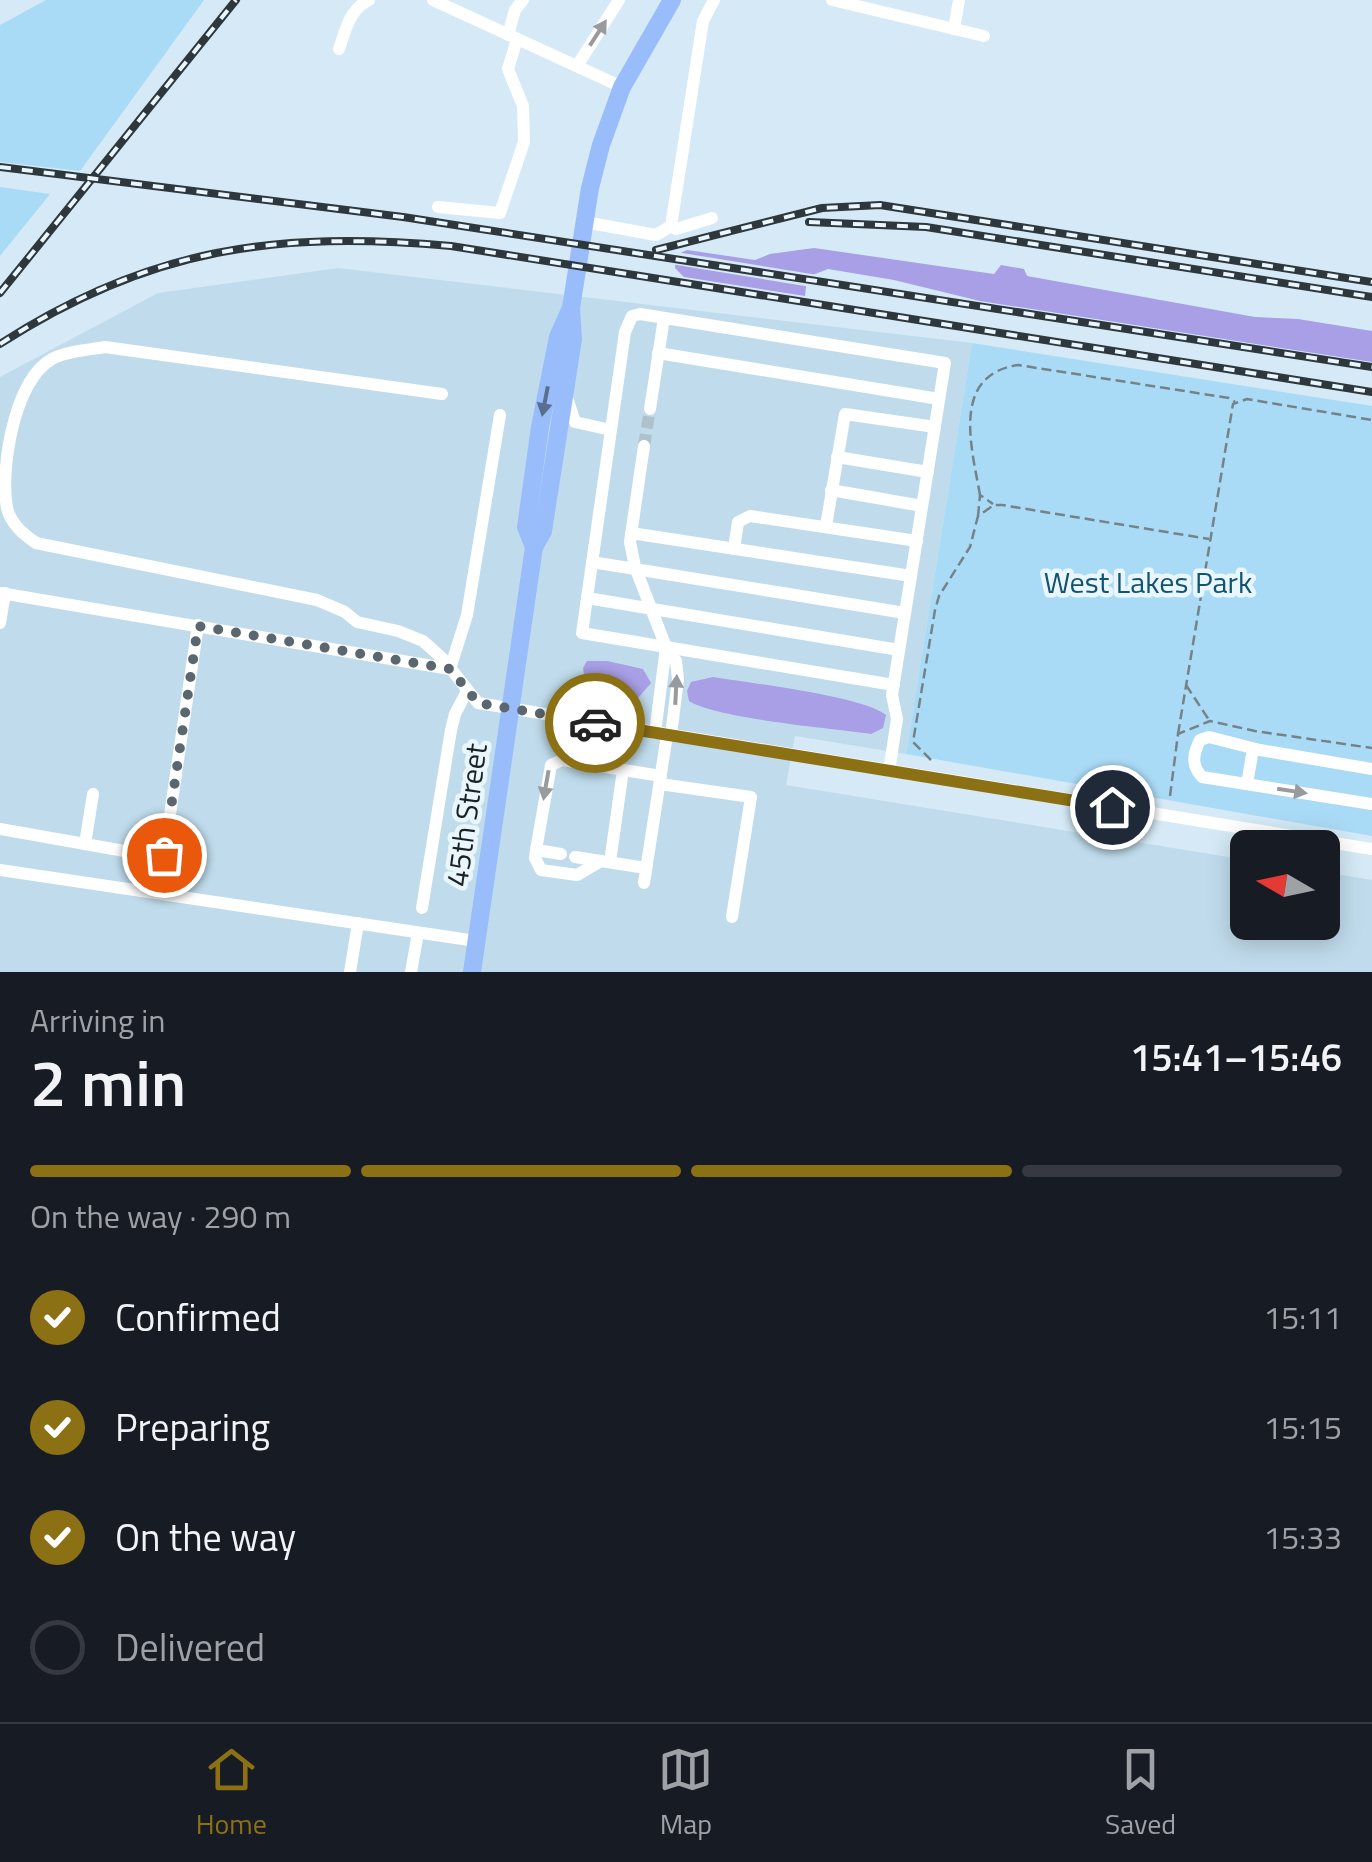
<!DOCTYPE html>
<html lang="en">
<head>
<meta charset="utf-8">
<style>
  :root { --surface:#171b24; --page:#242831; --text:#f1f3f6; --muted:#9ea1a6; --line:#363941; --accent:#8c7114 }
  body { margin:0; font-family:"Titillium Web",sans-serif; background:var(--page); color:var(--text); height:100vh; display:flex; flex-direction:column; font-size:38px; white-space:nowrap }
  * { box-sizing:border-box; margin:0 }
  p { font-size:32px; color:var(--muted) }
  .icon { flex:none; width:55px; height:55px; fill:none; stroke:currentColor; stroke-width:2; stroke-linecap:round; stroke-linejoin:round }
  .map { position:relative; height:972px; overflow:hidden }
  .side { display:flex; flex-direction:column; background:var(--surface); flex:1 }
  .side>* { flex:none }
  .needle { width:65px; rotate:279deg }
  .fabs { position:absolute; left:1230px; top:830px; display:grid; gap:20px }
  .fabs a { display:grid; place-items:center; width:110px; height:110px; border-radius:15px; background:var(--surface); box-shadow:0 5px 25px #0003; font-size:50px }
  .pin { position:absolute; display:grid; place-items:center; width:85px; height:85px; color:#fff; margin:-42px; border:5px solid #fff; border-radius:50%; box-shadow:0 2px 10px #0007 }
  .courier { position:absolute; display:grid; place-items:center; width:100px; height:100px; margin:-50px; border:8px solid #8c7114; border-radius:50%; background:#fff; color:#222; box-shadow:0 2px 12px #0007 }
  .summary em { font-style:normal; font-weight:600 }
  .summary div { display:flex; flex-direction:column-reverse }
  .summary { display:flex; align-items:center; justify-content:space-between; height:170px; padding:0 30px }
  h1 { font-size:65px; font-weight:600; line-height:75px }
  .bar { display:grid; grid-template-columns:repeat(4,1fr); gap:15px 10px; align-content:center; height:120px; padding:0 30px }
  .bar i { height:12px; border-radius:8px; background:var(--line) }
  .bar .current { background:var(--accent) }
  .bar p { grid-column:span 4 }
  ol { padding:0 30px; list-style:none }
  li { display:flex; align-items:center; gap:30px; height:110px }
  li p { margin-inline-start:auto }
  li .icon { padding:10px; border-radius:50%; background:var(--accent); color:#fff; stroke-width:4 }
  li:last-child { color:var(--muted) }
  li i { width:55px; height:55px; border:5px solid var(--line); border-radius:50% }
  .menu { display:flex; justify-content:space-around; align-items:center; height:140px; border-top:2px solid var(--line); background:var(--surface); font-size:28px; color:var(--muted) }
  .menu a { display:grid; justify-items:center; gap:5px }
  .menu .current { color:var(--accent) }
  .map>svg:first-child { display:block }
</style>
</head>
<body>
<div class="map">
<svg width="1372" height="972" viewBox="0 0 1372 972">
  <rect width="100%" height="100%" fill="#d5eaf6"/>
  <!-- built -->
  <path fill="#c0dcec" d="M338,268L972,343L906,754L795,736L786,785L1247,860L1248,922H1322L1323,872L1372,880V972H0V377L158,293Z"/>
  <!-- green -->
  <g fill="#aadbf6">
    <path d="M46,0H204L80,171L0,162V25Z"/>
    <path d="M0,187L50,194L0,256Z"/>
    <path d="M972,343L1372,406V836L906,754Z"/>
  </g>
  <!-- water -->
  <g fill="#a89fe6">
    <path d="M814,248L994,274L1001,265L1024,269L1027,276L1255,317L1298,319L1372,331V362L980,301L894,280L828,269L807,277L805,296L684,277L675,268L676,255L687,250L755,260L770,254Z"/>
    <path d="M587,661H607L643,669L651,683L638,698L611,694L585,681L583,668Z"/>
    <path d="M713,677C749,683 863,696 886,715L883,728L871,734C830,728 718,719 689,701L687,691L691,682Z"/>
  </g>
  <!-- pier -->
  <path fill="#d5eaf6" d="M676,252L824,276L812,280L811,287L671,264V253Z"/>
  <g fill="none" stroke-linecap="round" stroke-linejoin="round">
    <!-- minor-tunnel -->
    <path stroke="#afc2cc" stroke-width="12" stroke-dasharray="12 6" stroke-linecap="butt" d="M644,446L650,409"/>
    <!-- path -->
    <g stroke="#74828a" stroke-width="2.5" stroke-dasharray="10 5" stroke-linecap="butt">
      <path d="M980,495C972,449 950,375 1018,365L1229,398L1235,402"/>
      <path d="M978,516L980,495L993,504"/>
      <path d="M1186,685L1209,720"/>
      <path d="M1178,734L1233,404L1247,399L1372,420"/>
      <path d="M931,760L913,742L935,610L939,596L970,547L978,516L994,505H1002L1209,539"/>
      <path d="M1170,796L1178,734L1210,721L1255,731L1372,748"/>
    </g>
    <!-- minor -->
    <g stroke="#fff" stroke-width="12">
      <path d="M433,0L622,87"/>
      <path d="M832,0L984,36"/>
      <path d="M954,29L959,0"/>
      <path d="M508,35L515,10L523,0"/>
      <path d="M339,49C346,29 349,10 369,0"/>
      <path d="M577,66L619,0"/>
      <path d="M438,207L500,213L524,142L523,106L508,69L517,39"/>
      <path d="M712,218L676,229L671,226L703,21L714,0"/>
      <path d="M585,222L656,235L671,226"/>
      <path d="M658,353L939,399"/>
      <path d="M442,394L105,347C89,350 66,351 52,359C14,380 0,469 7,508C11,524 23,534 36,543L317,600L345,612L357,622L398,631L423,641L443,659L478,703L1372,849"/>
      <path d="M567,398L575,422L611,430"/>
      <path d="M650,409L664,318"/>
      <path d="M644,446L630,542L635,567L666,647L676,661L678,679L671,735"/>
      <path d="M837,457L928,472"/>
      <path d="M831,490L922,506"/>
      <path d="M826,526L845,414L935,427"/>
      <path d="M631,533L911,576"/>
      <path d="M734,549L738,522L750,516L917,541"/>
      <path d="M592,562L905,613"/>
      <path d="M0,593L450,669L467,615L500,415"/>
      <path d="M587,598L899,650"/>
      <path d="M0,623L5,593"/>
      <path d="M655,733L666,647"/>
      <path d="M1372,769L1260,750L1209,737L1200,740C1193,754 1191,765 1202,777L1372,804"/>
      <path d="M889,771L897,719L892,695L945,363L640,314L632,316L625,332L582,633L894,685"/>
      <path d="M660,784L751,797L732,917"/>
      <path d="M1247,784L1253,749"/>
      <path d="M0,829L130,852"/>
      <path d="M85,844L93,794"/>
      <path d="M536,850L535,858L541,870L577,875L601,861"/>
      <path d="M561,854L536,850L551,765L562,760L661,776"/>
      <path d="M164,855L198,625"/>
      <path d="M575,857L646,868"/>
      <path d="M610,862L623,770"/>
      <path d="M0,870L476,941"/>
      <path d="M644,883L667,735"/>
      <path d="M422,908L451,730L455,714L467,691"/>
      <path d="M350,972L358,923"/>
      <path d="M411,972L418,933"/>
    </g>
    <!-- major -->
    <g stroke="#99bdfb" stroke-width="18">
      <path d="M534,547L526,527L540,427L558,337L571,308L590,188L601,145L622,87L672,0"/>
      <path d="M472,972L534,547L543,531L573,339L571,308"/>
    </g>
    <!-- rail casing -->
    <g stroke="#2d373c" stroke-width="8">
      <g id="rail">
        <path d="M0,167L403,217L1372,367"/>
        <path d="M809,222L926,227L1372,297"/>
        <path d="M656,250L822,208L880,205L1372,282"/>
        <path d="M0,293L236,0"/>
        <path d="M0,344C150,247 277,231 451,246L1372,392"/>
      </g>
    </g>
    <!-- rail -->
    <use href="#rail" stroke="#e9f6fd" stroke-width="4" stroke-dasharray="11" stroke-linecap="butt"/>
  </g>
  <!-- one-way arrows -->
  <defs><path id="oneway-solid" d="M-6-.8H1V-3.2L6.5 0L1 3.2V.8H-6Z" transform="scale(2.5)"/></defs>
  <g fill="#989b9d">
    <use href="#oneway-solid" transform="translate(598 33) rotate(-57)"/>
    <use href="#oneway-solid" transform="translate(676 690) rotate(-87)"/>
    <use href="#oneway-solid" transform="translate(546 785) rotate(100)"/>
    <use href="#oneway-solid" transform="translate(1292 791) rotate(9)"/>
  </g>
  <use fill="#596f90" href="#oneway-solid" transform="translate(545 401) rotate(101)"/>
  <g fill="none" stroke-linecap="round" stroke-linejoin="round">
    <!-- done -->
    <path stroke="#5b676e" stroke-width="10" stroke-dasharray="0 18" d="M164,855L198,626L450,669L478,703L595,723"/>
    <!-- route -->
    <path stroke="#8c7114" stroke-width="12" d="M595,723L1112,807"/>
  </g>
  <g text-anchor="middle" stroke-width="9" stroke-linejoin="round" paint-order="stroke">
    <!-- park labels -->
    <g font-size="30" fill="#115470" stroke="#e9f6fd">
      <text x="1148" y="593">West Lakes Park</text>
    </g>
    <!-- street labels -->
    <g font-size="30" fill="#192125" stroke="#e9f6fd">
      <text transform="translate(467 815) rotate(-82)" y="10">45th Street</text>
    </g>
  </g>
</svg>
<div class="fabs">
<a><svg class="needle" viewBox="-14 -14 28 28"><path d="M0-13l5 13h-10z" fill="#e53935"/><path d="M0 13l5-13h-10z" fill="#9ea1a6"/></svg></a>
</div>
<div class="pin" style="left:164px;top:855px;background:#ea580c"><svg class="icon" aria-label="bag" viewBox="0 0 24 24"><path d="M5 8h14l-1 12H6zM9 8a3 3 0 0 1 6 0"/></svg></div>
<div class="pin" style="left:1112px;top:807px;background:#1f2937"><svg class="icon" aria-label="home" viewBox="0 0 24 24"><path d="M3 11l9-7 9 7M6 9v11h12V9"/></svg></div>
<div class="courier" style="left:595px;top:723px"><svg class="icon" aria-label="car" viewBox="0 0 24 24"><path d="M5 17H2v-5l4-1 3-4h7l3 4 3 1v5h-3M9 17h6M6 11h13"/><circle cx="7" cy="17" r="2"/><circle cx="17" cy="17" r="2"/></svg></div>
</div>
<section class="side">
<div class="summary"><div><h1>2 min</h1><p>Arriving in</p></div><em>15:41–15:46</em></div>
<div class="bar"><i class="current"></i><i class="current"></i><i class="current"></i><i></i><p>On the way · 290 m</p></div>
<ol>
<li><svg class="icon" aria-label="check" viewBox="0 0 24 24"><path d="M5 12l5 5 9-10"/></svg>Confirmed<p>15:11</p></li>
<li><svg class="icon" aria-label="check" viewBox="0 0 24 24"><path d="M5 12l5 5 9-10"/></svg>Preparing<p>15:15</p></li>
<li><svg class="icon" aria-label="check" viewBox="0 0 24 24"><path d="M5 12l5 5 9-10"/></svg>On the way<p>15:33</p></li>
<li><i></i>Delivered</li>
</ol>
</section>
<nav class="menu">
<a class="current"><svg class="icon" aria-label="home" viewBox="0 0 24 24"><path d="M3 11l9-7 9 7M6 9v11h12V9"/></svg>Home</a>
<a><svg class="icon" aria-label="map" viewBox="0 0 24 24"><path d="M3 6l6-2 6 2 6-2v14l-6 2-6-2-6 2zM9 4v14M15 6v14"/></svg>Map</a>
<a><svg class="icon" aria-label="saved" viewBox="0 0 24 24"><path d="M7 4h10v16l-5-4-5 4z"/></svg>Saved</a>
</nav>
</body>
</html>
